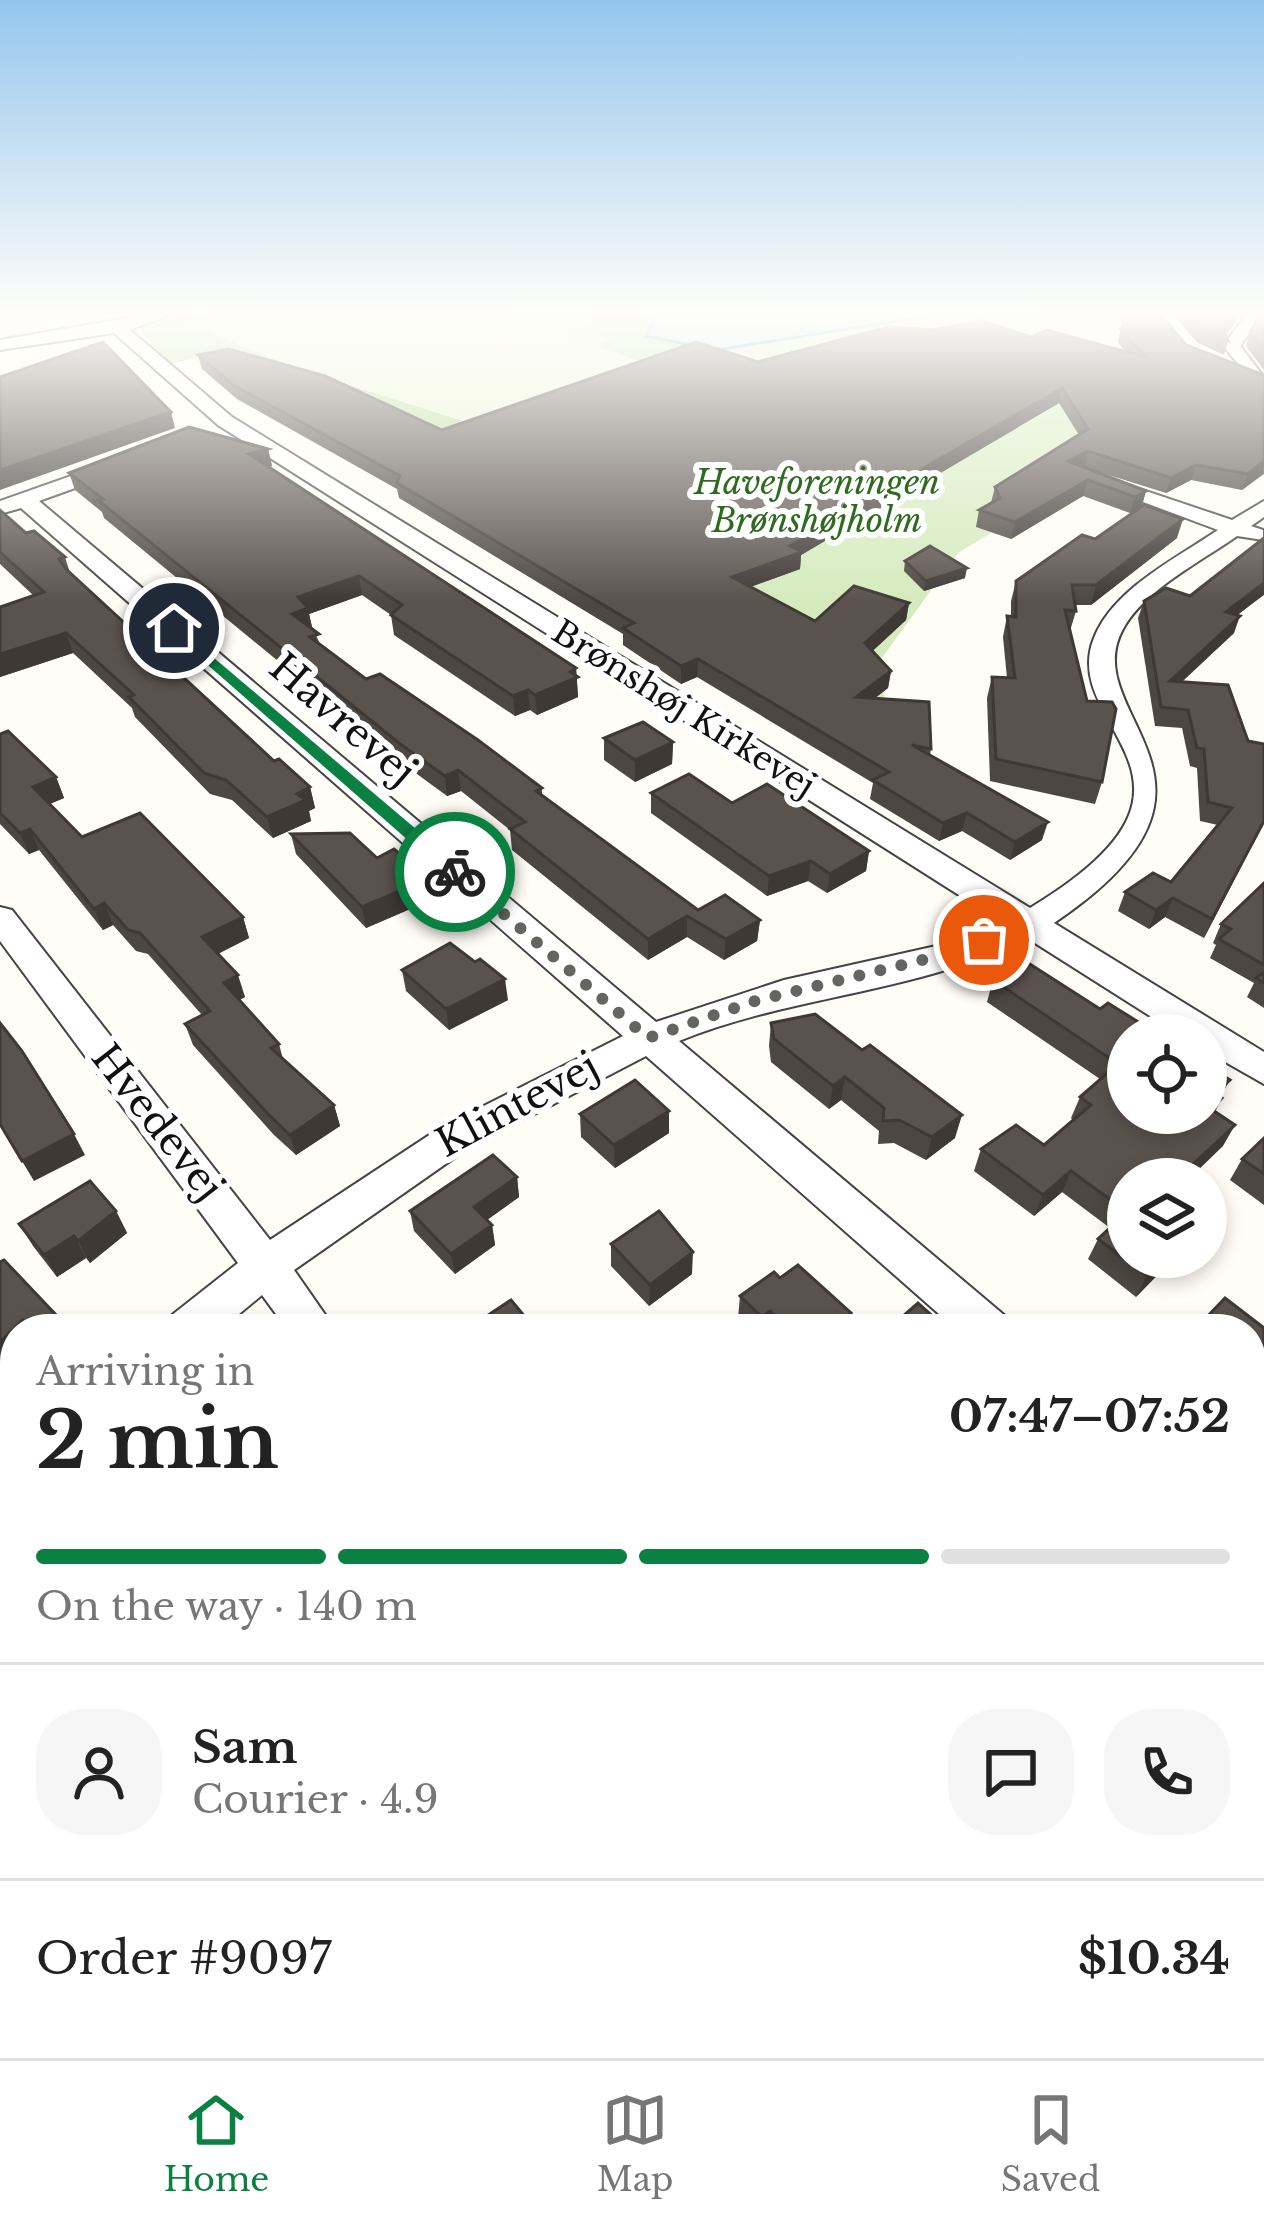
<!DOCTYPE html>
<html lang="en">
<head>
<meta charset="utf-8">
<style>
  :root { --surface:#fff; --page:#f6f6f6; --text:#222; --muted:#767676; --line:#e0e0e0; --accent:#0b8043 }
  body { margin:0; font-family:"Libre Baskerville",serif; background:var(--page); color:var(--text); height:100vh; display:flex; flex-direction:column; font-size:45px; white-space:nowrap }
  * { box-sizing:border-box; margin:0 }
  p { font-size:39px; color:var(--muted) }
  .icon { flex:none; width:66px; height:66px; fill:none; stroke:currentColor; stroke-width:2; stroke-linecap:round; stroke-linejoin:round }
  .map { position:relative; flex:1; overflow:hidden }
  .sheet { position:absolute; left:0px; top:1314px; width:1266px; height:744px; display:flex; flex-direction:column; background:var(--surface); border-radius:48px 48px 0 0; box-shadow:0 6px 18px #0003 }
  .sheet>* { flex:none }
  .controls { position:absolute; left:1107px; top:1014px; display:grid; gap:24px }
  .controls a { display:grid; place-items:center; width:120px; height:120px; border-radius:50%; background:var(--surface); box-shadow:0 6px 18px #0003; font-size:60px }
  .pin { position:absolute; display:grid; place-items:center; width:102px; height:102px; color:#fff; margin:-51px; border:6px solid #fff; border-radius:50%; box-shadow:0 3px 12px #0007 }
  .courier { position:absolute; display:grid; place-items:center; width:120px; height:120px; margin:-60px; border:9px solid #0b8043; border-radius:50%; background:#fff; color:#222; box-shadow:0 3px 15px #0007 }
  .head em { font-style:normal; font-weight:800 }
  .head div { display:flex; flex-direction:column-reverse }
  .head { display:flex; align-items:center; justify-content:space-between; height:204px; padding:0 36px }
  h1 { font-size:78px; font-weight:800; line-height:90px }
  .bar { display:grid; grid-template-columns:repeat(4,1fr); gap:18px 12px; align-content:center; height:144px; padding:0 36px }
  .bar i { height:15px; border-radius:9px; background:var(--line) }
  .bar .active { background:var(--accent) }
  .bar p { grid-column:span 4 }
  .line { display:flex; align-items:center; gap:30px; padding:0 36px; border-top:3px solid var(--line) }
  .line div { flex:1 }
  .round { display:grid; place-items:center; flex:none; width:126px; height:126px; border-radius:48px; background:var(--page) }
  .dock { display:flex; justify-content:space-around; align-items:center; height:168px; border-top:3px solid var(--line); background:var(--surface); font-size:33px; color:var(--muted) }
  .dock a { display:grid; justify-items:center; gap:6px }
  .dock .active { color:var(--accent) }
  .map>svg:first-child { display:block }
</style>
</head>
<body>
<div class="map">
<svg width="1264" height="2058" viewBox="0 0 1264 2058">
  <rect width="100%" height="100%" fill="#fffdf5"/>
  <!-- green -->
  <path fill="#d5ebbd" d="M505,315H1041L1037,336L1169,391L1071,472L1078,480L958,553L876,666L887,706L479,479L648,364Z"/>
  <!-- forest -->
  <g fill="#b9dc9c">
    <path d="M182,315H220L190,324L296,368L489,429L449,443L217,353L169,364L138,327Z"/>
    <path d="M592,315H657L646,337L696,348L648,364L596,347L613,339L583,330Z"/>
  </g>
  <!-- pitch -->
  <path fill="#e6f2cf" d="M220,315H505L648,364L477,424L296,368L188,323Z"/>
  <!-- water -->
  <path fill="#b9e0f7" stroke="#3f96cf" stroke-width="3" d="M657,315H935L716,350L646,336Z"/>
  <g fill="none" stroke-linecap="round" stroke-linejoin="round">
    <!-- minor casing -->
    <g stroke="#444" stroke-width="4">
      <g id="minor">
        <path d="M145,315H169L130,330L232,417L1030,908C1243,780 1057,729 1094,638C1113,589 1177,558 1218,530L1087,481L1104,477L1232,520L1264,501V517L1251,526L1263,530V540L1237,536C1202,561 1144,590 1123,629C1075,716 1264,782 1054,923L1264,1052V1084L1206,1051V1035H1180L1027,938C919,993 791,995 679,1041L1004,1315L1010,1329H956L646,1056L467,1149L294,1270L335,1329H287L262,1295L221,1329H166L172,1315L238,1263L0,941V907L12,910L270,1240L440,1128L623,1036L21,508L0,514V501L108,463H122V471L39,501L656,1022L784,980L954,942L1003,923L218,425L114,333L0,350V340Z"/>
        <path d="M1246,315H1262L1240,346L1264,377V394L1223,346Z"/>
        <path d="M15,1448V1502L0,1508V1454Z"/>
        <path d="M1251,1590L1264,1595V1671L1251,1665Z"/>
        <path d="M1264,1882V1959L1251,1965V1887Z"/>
        <path d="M1251,1984L1264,1990V2058L1233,2043H1251Z"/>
        <path d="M909,2043H1153L1147,2058H915Z"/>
      </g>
    </g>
    <!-- minor -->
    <use href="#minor" fill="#fff" fill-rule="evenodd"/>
  </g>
  <!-- wall -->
  <g fill="#4d4742">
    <path d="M1116,315H1161L1186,345L1264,375V474L1242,490L1191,480L1166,493L1083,467L1146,491L1142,506L1177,538L1091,605H1075L1076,611L1070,631L1102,782L1095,804L990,781L987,698L992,677L1007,678L1003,637L1007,616H1011V601L1016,581L1095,539L1140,508L1130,513L1083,496L1011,539L976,527L979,510L991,503L995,487L1079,435L1059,403L801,555L800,569L750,587L815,621L909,603L906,620L872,651L891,671L888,688L875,698L931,749L930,755L1042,840L1010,860L962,831L939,841L870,799L873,783L697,677L681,684L623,645V634L399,498L397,489L237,399L202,369L198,355L442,430L758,362L1031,337L1125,352L1118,342L1122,321Z"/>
    <path d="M1173,315H1240L1226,335L1228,341L1224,355L1198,343Z"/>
    <path d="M1264,315V370L1246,346L1250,332Z"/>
    <path d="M268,449L272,466L269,467L576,668L578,697L537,715L530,710L515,716L394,635L391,615L362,595L309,614L312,627L321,646L366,679L542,788V795L698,910L760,920L757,941L724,960L687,937L648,960L512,850L510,830L461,791L447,796L402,763L104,518L102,512L75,490L69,473Z"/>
    <path d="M0,510L26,533L65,557L70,573L274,761L310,787L315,808L309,811L311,821L273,838L232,800L210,794L135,717L132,708L73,653L0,677V607L34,596L0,564Z"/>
    <path d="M1264,538V595L1237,615L1234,633L1182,682L1258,834L1204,938L1165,917L1149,929L1118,911L1125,892L1171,882L1218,825L1200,821L1197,768L1190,766L1182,728L1155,726L1138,618L1144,601L1190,596Z"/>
    <path d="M905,561L965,578L924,591L904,571Z"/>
    <path d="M0,734L56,777L64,798L49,804L82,837L243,917L249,938L218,954L245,997L239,1000L279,1044L283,1059L334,1105L340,1126L296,1155L274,1135L193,1045L185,1024L202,1015L148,954L136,951L113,925L103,930L39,850L29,854L0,824Z"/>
    <path d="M604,738L673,742L672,764L635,782L604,760Z"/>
    <path d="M651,793L732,803L869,851L866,871L827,893L808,881L767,896L651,813Z"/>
    <path d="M291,834L377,858L438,897L366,928L296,854Z"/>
    <path d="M1264,883V1008L1247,997L1254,983L1210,958L1216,945L1213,943L1221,924Z"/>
    <path d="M402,970L508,1000L449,1030L406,991Z"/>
    <path d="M993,980L1222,1098L1215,1112L1223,1146L1128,1179V1257H1175L1136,1297L1088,1259L1098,1239L1110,1228L1062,1192L1034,1216L974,1171L981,1149L1044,1145L1073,1120L1071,1118L1080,1097L1100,1079L987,1002Z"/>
    <path d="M771,1023L955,1138L926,1160L894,1143L878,1144L879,1131L841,1100L829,1109L771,1062L769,1046Z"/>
    <path d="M669,1111V1133L615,1168L581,1137L580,1114Z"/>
    <path d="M1264,1138V1205L1230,1180L1242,1159Z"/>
    <path d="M517,1177L519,1197L487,1220L492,1225L495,1245L455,1274L414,1231L410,1211Z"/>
    <path d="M116,1211L127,1233L90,1263L86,1258L57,1277L33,1246L19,1224Z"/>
    <path d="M611,1244L692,1274L649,1306L611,1266Z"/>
    <path d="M780,1278L851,1313L847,1329H749L738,1318L740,1296Z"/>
    <path d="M1204,1320L1264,1328V1397L1251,1387V1329H1199Z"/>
  </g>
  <!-- shaded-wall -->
  <g fill="#3f3936">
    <path d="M1235,315H1240L1223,339L1224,330Z"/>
    <path d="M1062,388L1059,403L801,555L800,569L731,594L732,577L790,546Z"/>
    <path d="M171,412L175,428L0,490V470Z"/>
    <path d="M268,449L272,466L253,472L249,454Z"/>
    <path d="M1088,451L1084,467L1068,461Z"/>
    <path d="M1264,461L1262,474L1242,490L1248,474Z"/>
    <path d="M1196,465L1191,480L1166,493L1171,478Z"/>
    <path d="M1088,480L1083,496L1011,539L1015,522Z"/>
    <path d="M1146,491L1141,507L1130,513L1135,497Z"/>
    <path d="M1183,519L1177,538L1091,605L1096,585Z"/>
    <path d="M967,568L965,578L924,591L926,581Z"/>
    <path d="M359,576L362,595L309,614L312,627L292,614L298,597Z"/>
    <path d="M1264,583V594L1220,629L1226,612Z"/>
    <path d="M909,603L906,620L862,661L865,643Z"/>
    <path d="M1240,616L1234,633L1163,698L1170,681Z"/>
    <path d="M66,633L73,653L0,677V654Z"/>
    <path d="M698,659L697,677L681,684V666Z"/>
    <path d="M576,668L578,697L537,715L535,695Z"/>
    <path d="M891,671L888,688L853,715L856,697Z"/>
    <path d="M528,690L530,710L515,716L513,696Z"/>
    <path d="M673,742L672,764L635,782V760Z"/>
    <path d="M458,770L461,791L447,796L445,776Z"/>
    <path d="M56,777L64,798L41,808L33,787Z"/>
    <path d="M310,787L315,808L309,811L311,821L273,838L267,817Z"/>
    <path d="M967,813L962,831L939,841L943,823Z"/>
    <path d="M1264,821L1258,834L1204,938L1212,919Z"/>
    <path d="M1048,822L1042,840L1010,860L1015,842Z"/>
    <path d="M30,829L39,850L29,854L20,833Z"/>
    <path d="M869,851L866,871L827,893L830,874Z"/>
    <path d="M811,861L808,881L767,896L769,876Z"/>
    <path d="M435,876L438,897L366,928L362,907Z"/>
    <path d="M1173,898L1165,917L1149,929L1156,910Z"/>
    <path d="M104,903L113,925L103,930L94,909Z"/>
    <path d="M687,916V937L648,960V939Z"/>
    <path d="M243,917L249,938L209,958L202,937Z"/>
    <path d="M760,920L757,941L724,960L726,939Z"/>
    <path d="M238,975L245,997L231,1004L224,983Z"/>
    <path d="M505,979L508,1000L449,1030L446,1009Z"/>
    <path d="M845,1077L841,1100L829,1109L833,1086Z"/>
    <path d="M1230,1080L1218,1101L1215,1093Z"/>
    <path d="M334,1105L340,1126L296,1155L290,1135Z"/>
    <path d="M669,1111V1133L615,1168L614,1145Z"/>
    <path d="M962,1115L955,1138L926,1160L932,1137Z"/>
    <path d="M1235,1125L1223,1146L1189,1179H1177Z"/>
    <path d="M74,1134L85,1155L34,1181L22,1161Z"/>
    <path d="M1071,1171L1062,1192L1034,1216L1043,1195Z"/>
    <path d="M517,1177L519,1197L477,1227L474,1207Z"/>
    <path d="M116,1211L127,1233L90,1263L78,1241Z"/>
    <path d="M492,1225L495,1245L455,1274L451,1254Z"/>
    <path d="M74,1236L86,1258L57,1277L44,1255Z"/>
    <path d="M693,1252L692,1274L649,1306L650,1285Z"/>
    <path d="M1167,1257H1175L1136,1297L1147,1276Z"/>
    <path d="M770,1311L767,1329H760L762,1317Z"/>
    <path d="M851,1313L847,1329H831Z"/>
    <path d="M59,1318L66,1329H44Z"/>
    <path d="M23,1320L29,1329H15V1359L0,1373V1342Z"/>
    <path d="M0,1775L12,1796L0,1806Z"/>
    <path d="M15,1914V1955L0,1969V1928Z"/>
    <path d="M222,2043H238L246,2058H231Z"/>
  </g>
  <!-- building -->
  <g fill="#5a524d" stroke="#3f3936" stroke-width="3">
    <path d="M1131,315H1161L1186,345L1264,375V461L1248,474L1196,465L1171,478L1088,451L1068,461L1146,491L1135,497L1088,480L1015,522L979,510L1000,498L995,487L1088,429L1062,388L790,546L802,552L732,577L815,621L854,586L909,603L865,643L891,671L856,697L929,702L931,749L912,745L1048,822L1015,842L967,813L943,823L873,780L889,772L698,659L681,666L623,628L634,623L397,483L400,476L233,385L198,355L229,349L325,376L442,430L696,342L758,362L888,327L933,330L982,321L1031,337L1047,330L1145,357L1121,329L1130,326L1122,318H1133Z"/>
    <path d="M1189,315H1235L1224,330L1228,341L1202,330Z"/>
    <path d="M1260,315H1264V350L1250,332Z"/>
    <path d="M103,342L171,412L0,470V377Z"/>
    <path d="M189,427L268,449L249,454L576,668L570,672L578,677L535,695L528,690L513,696L391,615L402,605L359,576L298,597L308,608L292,614L319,634L310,637L366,679L380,674L478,740L542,788L536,791L698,910L725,895L760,920L726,939L687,916L648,939L510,829L525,822L458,770L445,776L399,743L98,500L103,499L69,473Z"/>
    <path d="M1144,505L1183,519L1096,585H1072L1076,611L1065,610L1087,701L1112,702L1116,709L1102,782L996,759L992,677L1015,678L1007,616L1016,617V581L1082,535L1095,539Z"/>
    <path d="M0,510L26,533L34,531L65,557L59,559L66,569L274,761L279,759L310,787L297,794L306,800L267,817L226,780L204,773L129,697L134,695L66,633L0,654V607L44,592L0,552Z"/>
    <path d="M1264,538V583L1226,612L1240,616L1170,681L1228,685L1248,741L1264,744V821L1212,919L1173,898L1156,910L1125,892L1153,873L1171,882L1232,808L1208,802L1204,749L1197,748L1188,710L1161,707L1144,601L1166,588L1190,596Z"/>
    <path d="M930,546L967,568L926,581L905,561Z"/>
    <path d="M643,722L673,742L635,760L604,738Z"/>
    <path d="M8,731L56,777L33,787L82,837L140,813L243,917L202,937L238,975L224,983L279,1044L271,1048L334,1105L290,1135L268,1114L185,1024L210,1011L140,933L128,930L104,903L94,909L30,829L20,833L0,813V734Z"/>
    <path d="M689,774L732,803L767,784L869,851L830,874L811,861L769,876L651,793Z"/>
    <path d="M350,833L377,858L394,849L406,859L411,856L435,876L362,907L291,834Z"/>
    <path d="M1264,883V965L1219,939L1231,929L1221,924Z"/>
    <path d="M450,943L475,962L480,959L505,979L446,1009L402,970Z"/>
    <path d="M1022,959L1100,1009L1108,1003L1159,1035H1128V1113H1206V1065L1230,1080L1215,1093L1222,1098L1211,1109L1235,1125L1177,1179H1128V1257H1167L1147,1276L1098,1239L1127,1212L1071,1171L1043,1195L981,1149L1016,1125L1044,1145L1091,1105L1080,1097L1118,1064L993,980Z"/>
    <path d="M1264,972V983L1256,978Z"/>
    <path d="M815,1014L862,1050L870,1045L962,1115L932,1137L899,1120L883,1121L884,1108L845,1077L833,1086L774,1039L771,1023Z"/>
    <path d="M0,1023L22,1051L74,1134L22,1161L0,1124Z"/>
    <path d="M635,1080L669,1111L614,1145L580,1114Z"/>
    <path d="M1264,1138V1174L1242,1159Z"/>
    <path d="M493,1155L517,1177L474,1207L492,1225L451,1254L410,1211Z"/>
    <path d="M90,1181L116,1211L78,1241L74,1236L44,1255L19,1224Z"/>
    <path d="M659,1211L693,1252L650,1285L611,1244Z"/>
    <path d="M4,1260L59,1318L44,1329H31L23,1320L0,1342V1262Z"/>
    <path d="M798,1265L851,1313L831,1329H788L770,1311L762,1317L740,1296L774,1272L780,1278Z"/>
    <path d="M1225,1298L1264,1328V1365L1251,1355V1329H1217L1204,1320Z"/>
    <path d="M511,1300L535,1329H474L472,1326Z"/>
    <path d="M918,1303L939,1322L930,1329H902L895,1323Z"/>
    <path d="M15,1544V1623L12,1625L15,1629V1681L8,1687L0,1676V1556Z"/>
    <path d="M15,1824V1914L0,1928V1836Z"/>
    <path d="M101,2043H222L231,2058H108Z"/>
    <path d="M479,2043H507L518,2055L527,2043H550L557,2051L563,2043H596L611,2058H469Z"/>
  </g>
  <!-- sky -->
  <linearGradient id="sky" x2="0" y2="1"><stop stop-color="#95c6ee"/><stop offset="0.52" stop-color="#fffefa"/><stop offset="1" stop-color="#fffefa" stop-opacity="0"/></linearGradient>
  <rect width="1264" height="603" fill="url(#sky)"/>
  <!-- route -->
  <path fill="#0b8043" d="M174,624L462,868V876H449L169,631Z"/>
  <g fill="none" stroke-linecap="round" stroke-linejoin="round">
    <!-- done -->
    <path stroke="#646461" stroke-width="12" stroke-dasharray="0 21.6" d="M455,872L648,1038L755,1001L939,956L984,940"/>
  </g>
  <g text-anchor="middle" stroke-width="12" stroke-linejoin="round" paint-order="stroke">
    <!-- far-park labels -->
    <g font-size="33" font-style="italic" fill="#2f6b1f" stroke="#fff">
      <text x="817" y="494">Haveforeningen<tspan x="817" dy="38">Brønshøjholm</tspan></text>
    </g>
    <!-- far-street labels -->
    <g font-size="33" fill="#111" stroke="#fff">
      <text transform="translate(684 708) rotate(32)" y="12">Brønshøj Kirkevej</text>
    </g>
    <!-- street labels -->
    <g font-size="39" fill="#111" stroke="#fff">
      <text transform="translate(343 719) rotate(41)" y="14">Havrevej</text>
      <text transform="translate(517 1104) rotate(-28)" y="14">Klintevej</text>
      <text transform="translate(158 1122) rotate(52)" y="14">Hvedevej</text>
    </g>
  </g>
</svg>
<div class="controls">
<a><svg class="icon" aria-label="locate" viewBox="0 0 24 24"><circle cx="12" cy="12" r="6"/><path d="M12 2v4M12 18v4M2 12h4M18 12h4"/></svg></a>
<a><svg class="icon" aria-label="layers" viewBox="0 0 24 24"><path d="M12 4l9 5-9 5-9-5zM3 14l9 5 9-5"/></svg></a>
</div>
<div class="pin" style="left:984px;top:940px;background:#ea580c"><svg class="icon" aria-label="bag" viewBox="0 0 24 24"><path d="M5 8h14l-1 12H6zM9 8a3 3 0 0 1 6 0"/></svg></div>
<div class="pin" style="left:174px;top:628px;background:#1f2937"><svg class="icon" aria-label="home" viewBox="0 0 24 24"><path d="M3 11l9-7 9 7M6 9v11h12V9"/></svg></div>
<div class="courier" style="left:455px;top:872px"><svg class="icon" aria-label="bike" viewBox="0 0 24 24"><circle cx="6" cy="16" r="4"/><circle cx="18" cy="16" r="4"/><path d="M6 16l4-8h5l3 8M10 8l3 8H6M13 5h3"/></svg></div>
<section class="sheet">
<div class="head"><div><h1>2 min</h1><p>Arriving in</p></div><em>07:47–07:52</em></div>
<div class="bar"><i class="active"></i><i class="active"></i><i class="active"></i><i></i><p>On the way · 140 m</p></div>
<div class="line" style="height:216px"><a class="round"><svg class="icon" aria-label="person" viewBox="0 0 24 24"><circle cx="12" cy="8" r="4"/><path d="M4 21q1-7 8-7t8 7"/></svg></a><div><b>Sam</b><p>Courier · 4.9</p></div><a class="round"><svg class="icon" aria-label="chat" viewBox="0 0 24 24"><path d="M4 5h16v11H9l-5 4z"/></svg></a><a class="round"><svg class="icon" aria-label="phone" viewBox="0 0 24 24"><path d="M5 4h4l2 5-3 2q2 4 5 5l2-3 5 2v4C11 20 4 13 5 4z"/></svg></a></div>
<div class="line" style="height:156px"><div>Order #9097</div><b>$10.34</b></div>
</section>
</div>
<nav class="dock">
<a class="active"><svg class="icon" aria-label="home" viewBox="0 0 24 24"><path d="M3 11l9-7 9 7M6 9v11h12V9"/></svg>Home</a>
<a><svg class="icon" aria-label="map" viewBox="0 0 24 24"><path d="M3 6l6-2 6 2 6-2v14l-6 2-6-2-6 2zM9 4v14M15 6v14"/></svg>Map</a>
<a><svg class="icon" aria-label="saved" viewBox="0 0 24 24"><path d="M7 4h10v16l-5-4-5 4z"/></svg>Saved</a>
</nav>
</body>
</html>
